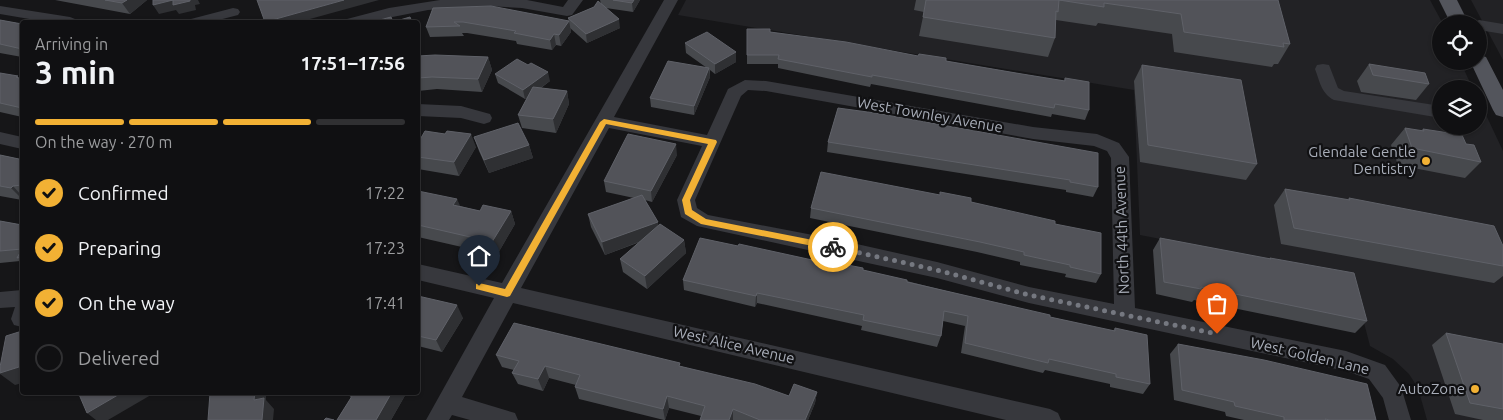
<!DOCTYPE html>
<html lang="en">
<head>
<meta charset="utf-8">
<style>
  :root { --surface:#101012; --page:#19191b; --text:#f1f3f6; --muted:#9c9d9f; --line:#303032; --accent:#f2b134 }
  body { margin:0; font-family:Ubuntu,sans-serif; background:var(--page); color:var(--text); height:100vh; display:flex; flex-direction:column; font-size:19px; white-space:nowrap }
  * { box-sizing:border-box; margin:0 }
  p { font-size:16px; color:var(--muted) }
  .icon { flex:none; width:28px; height:28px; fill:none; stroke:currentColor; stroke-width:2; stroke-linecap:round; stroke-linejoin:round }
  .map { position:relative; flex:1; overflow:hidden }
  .sheet { position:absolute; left:20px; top:20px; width:400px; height:375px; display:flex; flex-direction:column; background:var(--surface); border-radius:5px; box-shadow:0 1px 4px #0004,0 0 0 1px var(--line) }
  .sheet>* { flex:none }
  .buttons { position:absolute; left:1432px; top:15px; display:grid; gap:10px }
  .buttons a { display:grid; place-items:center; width:55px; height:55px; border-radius:50%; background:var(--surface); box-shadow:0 1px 4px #0004,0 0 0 1px var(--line); font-size:25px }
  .pin { position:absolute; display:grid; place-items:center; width:42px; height:42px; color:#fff; margin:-51px -21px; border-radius:50% 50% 50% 0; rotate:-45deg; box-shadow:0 0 5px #0007 }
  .pin .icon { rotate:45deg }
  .courier { position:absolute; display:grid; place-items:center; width:50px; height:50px; margin:-25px; border:4px solid #f2b134; border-radius:50%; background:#fff; color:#222; box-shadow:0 1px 6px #0007 }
  .overview em { font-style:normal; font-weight:700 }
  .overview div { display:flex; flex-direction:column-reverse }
  .overview { display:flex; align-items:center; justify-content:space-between; height:85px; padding:0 15px }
  h1 { font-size:32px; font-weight:700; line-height:38px }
  .bar { display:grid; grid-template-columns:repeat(4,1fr); gap:8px 5px; align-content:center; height:60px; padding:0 15px }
  .bar i { height:6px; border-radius:4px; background:var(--line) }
  .bar .active { background:var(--accent) }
  .bar p { grid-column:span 4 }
  ol { padding:0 15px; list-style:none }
  li { display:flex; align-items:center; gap:15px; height:55px }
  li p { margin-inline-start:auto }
  li .icon { padding:5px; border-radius:50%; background:var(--accent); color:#111; stroke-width:4 }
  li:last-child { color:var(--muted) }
  li i { width:28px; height:28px; border:2px solid var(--line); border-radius:50% }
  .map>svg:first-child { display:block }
</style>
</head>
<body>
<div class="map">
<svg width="1503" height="420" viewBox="0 0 1503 420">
  <rect width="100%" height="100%" fill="#161618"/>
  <!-- built -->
  <g fill="#222225">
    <path d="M686,0H1430L1443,24L1441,61H1460L1473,89H1441V126H1479V100L1503,151V420H1427L1418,388L1409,374L1393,359L1370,346L1352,276L1140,235L1134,90L678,15Z"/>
    <path d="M1471,0H1503V60Z"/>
  </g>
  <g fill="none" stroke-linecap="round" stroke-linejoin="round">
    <!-- minor -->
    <g fill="#37383d" fill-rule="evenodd">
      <path d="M440,0H527L563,7L568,0H583L572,15L567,16L522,8L488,6L428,10L367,22H344L347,19L389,8Z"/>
      <path d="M664,0H678L614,117L707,135L728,89L745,80L766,81L1033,127L1097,134L1119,143L1129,157L1135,308L1346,351L1385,365L1401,387L1411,420H1389L1383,398L1369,379L1346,371L1029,303L937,278L697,226L681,217L677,200L702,146L609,128L521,288L1050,409L1058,413L1061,420H1006L513,303L462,397L515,413L518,420H470L452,415L449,420H426L494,298L418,280V264L502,283ZM748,90L766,91L1033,139L1094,146L1107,151L1111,158L1114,304L1029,287L937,262L839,240L708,215L697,208L695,200L741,96Z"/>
      <path d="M0,6L70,17L75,19L78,22H47L0,14Z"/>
      <path d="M233,8L238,9L240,12L238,15L211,22H188L191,19Z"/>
      <path d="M1479,20L1503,24V34L1479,30V24H1472Z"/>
      <path d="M1323,64L1329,65L1338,88L1344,91L1441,106V118L1334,100C1321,93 1320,82 1315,69L1317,65Z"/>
      <path d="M418,104L461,106L490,114L492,118L490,122L484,124L461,118L418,116Z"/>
      <path d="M0,132L22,137V149L0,144Z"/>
      <path d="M22,290V327L14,325L11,319L15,307L0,308V292Z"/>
    </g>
    <!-- major -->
    <g fill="#53555c" fill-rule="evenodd">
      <path d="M1439,0H1457L1469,24H1451Z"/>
      <path d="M1479,55L1486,57L1503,90V117L1496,115L1493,110L1470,61H1479Z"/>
    </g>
  </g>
  <!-- wall -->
  <g fill="#47494d">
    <path d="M55,0H147L130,14Z"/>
    <path d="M600,0H640L633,12L606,8L620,28L587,43L570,28L568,18L601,4Z"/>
    <path d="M916,0H1278L1290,44L1278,64H1274L1272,67L1174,52L1172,34L1098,23L1096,26L1056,20L1055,38L1048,57L919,36L924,12L914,10Z"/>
    <path d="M433,8L569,21L571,32L561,46L556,45L552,50L517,44L516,41L467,33H462L464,36L430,37L426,27Z"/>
    <path d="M0,20L22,24V57L0,53Z"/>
    <path d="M747,29L770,32L1064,81L1065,78L1089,110L1085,120L1052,114L1051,117L871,84L870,87L778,68V64H747Z"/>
    <path d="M685,43L736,62L715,74L710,70V77L694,115L651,107L650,98L707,68L686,53Z"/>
    <path d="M418,56L488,57L492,70L482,92L437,89L418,91Z"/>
    <path d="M1369,64L1429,84L1416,100L1361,92L1357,81Z"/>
    <path d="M1142,65L1257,164L1246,180L1140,162L1134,81Z"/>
    <path d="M0,73L22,79V117L0,112Z"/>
    <path d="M495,74L550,81L541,88L567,91L569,104L556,133L522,128L518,115L527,98L525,99L498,83Z"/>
    <path d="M838,108L1098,187L1093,197L1066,192V190L827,152L828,142Z"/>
    <path d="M1405,128L1421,131L1423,129L1466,144L1481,162L1465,178L1398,165L1391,145Z"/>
    <path d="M474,137L529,145L533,158L489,173L479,151Z"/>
    <path d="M418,143L476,147L459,176L418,169Z"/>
    <path d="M0,155L19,159L22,156V200L0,196Z"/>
    <path d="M677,155L652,202L645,200L658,226L684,240L686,253L647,289L623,272L620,259L640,242L605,255L591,227L588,214L634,198L606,192L604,181Z"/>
    <path d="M1285,189L1348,200L1349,198L1503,246V276L1494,283L1281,244L1274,205Z"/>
    <path d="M418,191L460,206L480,211H511L515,224L497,255L418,237Z"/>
    <path d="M971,202L1055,224L1101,274L1096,283L1065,277L1066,274L1020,265V262L977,252L810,218L811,208Z"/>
    <path d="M0,221L22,225V263L20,261L0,263Z"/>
    <path d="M1160,238L1269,259L1270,258L1367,321L1355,333L1194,300L1192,302L1156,294L1153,250Z"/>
    <path d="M738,246L863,270L1050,317L1113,331L1115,328L1150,384L1143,394L1110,387V384L1045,370L1043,373L961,353L965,326L943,321L941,336L937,347L861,330L862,326L757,303L755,307L684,290L683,280Z"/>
    <path d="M418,296L463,318L442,352L418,346Z"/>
    <path d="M1446,333L1503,344V420H1483L1455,414L1432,345Z"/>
    <path d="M1178,344L1376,420H1244L1226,416L1225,412L1174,400L1170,354Z"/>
    <path d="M496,355L680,366L789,396L817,392L815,403L808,420H700L701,416L669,408L665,420H664L579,399L575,387L576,385L549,378L543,391L518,384L512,373L514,370L502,367Z"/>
    <path d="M347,392H407L391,420H337L351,398Z"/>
  </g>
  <!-- shaded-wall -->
  <g fill="#2f3033">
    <path d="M127,0H147L130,14L122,3Z"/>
    <path d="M173,0H198L200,4L195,5L196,10L179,14L176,10L159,14L153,5Z"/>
    <path d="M344,0H379L299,22H265Z"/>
    <path d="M634,0H640L633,12L632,3Z"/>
    <path d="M619,19L620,28L587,43L586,34Z"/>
    <path d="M569,21L571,32L561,46L559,35Z"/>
    <path d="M554,34L556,45L552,50L550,40Z"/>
    <path d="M736,52V62L715,74V64Z"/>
    <path d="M488,57L492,70L482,92L478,79Z"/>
    <path d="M709,68L710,77L694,115V106Z"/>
    <path d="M548,72L550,81L525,99L523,90Z"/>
    <path d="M567,91L569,104L556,133L553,119Z"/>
    <path d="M471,134L476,147L459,176L454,162Z"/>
    <path d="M676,144L677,155L652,202L651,191Z"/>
    <path d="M529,145L533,158L489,173L484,160Z"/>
    <path d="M13,186L22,196V199L11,188Z"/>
    <path d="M457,199L463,212L453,205Z"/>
    <path d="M511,211L515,224L497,255L492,242Z"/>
    <path d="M658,222L659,234L605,255L602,242Z"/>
    <path d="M684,240L686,253L647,289L645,276Z"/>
    <path d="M757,293V303L755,307L756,296Z"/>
    <path d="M457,305L463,318L442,352L436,340Z"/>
    <path d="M22,366V383L15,385L0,374V373Z"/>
    <path d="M545,366L549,378L543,391L538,379Z"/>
    <path d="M123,392H156L108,420H96L87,413Z"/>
    <path d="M255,392H266V400L274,409L273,420H262L254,400Z"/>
    <path d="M392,392H407L391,420H376Z"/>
    <path d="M817,392L815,403L808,420H805Z"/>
    <path d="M667,396L669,408L665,420L663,409Z"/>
    <path d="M733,409V420H729Z"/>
  </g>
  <!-- building -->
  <g fill="#525359" stroke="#5f6168">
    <path d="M105,0H127L122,3Z"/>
    <path d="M153,0H190V1L173,5V0L153,5Z"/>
    <path d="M257,0H344L265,22Z"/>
    <path d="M613,0H634L632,3Z"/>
    <path d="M926,0H1278L1290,44L1283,43L1284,47L1184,32L1181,14L1104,3V7L1059,0L1058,12L1056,11L1055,38L923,17Z"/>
    <path d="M598,1L619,19L586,34L568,18L594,7Z"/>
    <path d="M491,6L569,21L559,35L554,34L550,40L514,33L516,31L463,22H454L460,26L426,27L433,8Z"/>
    <path d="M391,17L393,22L410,17L412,22H372Z"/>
    <path d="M0,20L22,24V49L0,44Z"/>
    <path d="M747,29H770V32L846,42L918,56L919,54L946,58V61L1016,73L1065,81V78L1089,82V110L1055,104L1054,108L872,75V77L778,59L779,55H747Z"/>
    <path d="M707,32L736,52L715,64L685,43Z"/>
    <path d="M435,55L488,57L478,79L432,77L418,78V56Z"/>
    <path d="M517,59L528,65L531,63L548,72L523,90L495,74Z"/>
    <path d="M668,61L709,68L694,106L650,98Z"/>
    <path d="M1369,64L1425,73L1429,84L1373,75Z"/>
    <path d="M1142,65L1241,80L1257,164L1148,145Z"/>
    <path d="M0,73L18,76L16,77L22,79V108L0,103Z"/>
    <path d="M533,87L567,91L553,119L518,115Z"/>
    <path d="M838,108L875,113L1098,153V187L1070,182V180L828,142Z"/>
    <path d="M518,123L529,145L484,160L474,137Z"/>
    <path d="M1405,128L1424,131L1423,129L1462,135L1466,144L1474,145L1481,162L1412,148Z"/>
    <path d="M425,131L445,134L447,131L471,134L454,162L418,157V143Z"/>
    <path d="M628,134L676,144L651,191L604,181Z"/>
    <path d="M0,155L19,159L22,156V185L13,186L11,188L0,186Z"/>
    <path d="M821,172L940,195V192L971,198V202L1055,221V224L1101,233V274L1070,267V265L1024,255V252L980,242L811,208Z"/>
    <path d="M1285,189L1350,200L1349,198L1494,226L1503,246V266L1294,228Z"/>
    <path d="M418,191L457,199L453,205L480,211L483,205L511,211L492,242L418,225Z"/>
    <path d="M642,195L658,222L602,242L588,214Z"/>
    <path d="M0,221L22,225V257L17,258L22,249L0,251Z"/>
    <path d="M660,224L684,240L645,276L620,259Z"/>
    <path d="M700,238L738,246L739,244L826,263L827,261L863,268V270L907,280V282L1050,315V317L1115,331V328L1147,335L1150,384L1116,377V374L1049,359L1048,363L965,343L968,316L944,311L941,336L863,320L864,315L757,293L756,296L683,280Z"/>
    <path d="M1160,238L1271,259L1270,258L1354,273L1367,321L1201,287V289L1164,282Z"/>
    <path d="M418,296L457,305L436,340L418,336Z"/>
    <path d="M514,323L680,363L679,366L755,384L789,396L794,384L817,392L805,420H760L733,409L729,420H700L705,406L667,396L663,409L575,387L580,375L545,366L538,379L512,373L519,361L496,355Z"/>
    <path d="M22,331V366L0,373V367L6,336Z"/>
    <path d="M1446,333L1503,344V409L1470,403Z"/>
    <path d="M1178,344L1264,360L1367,384L1376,420H1330L1325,419L1326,420H1284V417L1235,406L1234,402L1182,390Z"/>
    <path d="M78,392H123L87,413Z"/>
    <path d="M255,392L254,400L264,398L262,420H208L210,393Z"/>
    <path d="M354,392H392L376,420H337L354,393Z"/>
    <path d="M326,418L334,420H324Z"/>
  </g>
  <!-- route -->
  <path fill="#f2b134" d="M604,119L716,140L717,142L690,200L692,210L706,219L833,244L836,245V249L833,250L701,224L685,214L682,200L708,144L606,124L510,296L507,297L476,289V284L479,283L505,289L600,122Z"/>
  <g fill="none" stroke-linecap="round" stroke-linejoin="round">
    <!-- done -->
    <path stroke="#757880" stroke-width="5" stroke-dasharray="0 9" d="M833,247L937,270L1029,295L1217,334"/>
  </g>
  <!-- markers -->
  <g fill="#f2b134" stroke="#111113" stroke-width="2">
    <circle cx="1426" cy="161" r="5"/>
    <circle cx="1475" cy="389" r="5"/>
  </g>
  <g text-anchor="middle" stroke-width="4.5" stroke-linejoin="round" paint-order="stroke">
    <!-- street labels -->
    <g font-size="15" fill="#a8adb8" stroke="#111113">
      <text transform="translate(930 115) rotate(10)" y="5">West Townley Avenue</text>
      <text transform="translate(1122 230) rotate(-92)" y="5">North 44th Avenue</text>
      <text transform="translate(734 345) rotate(13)" y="5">West Alice Avenue</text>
      <text transform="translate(1310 356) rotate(13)" y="5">West Golden Lane</text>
    </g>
    <!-- poi labels -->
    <g font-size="15" fill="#a8adb8" stroke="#111113" text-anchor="end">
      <text x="1416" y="157">Glendale Gentle<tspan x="1416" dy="17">Dentistry</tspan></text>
      <text x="1465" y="394">AutoZone</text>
    </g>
  </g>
</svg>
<div class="buttons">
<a><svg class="icon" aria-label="locate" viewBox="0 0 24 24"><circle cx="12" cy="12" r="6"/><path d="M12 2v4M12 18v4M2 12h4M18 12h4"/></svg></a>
<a><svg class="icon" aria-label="layers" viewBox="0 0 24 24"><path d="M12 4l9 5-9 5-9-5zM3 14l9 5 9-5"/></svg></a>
</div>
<div class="pin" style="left:1217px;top:334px;background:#ea580c"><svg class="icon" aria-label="bag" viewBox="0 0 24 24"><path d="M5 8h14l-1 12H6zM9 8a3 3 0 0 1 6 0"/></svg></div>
<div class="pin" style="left:479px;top:286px;background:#1f2937"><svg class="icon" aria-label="home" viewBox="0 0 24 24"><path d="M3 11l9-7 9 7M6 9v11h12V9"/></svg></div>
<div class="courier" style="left:833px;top:247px"><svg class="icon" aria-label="bike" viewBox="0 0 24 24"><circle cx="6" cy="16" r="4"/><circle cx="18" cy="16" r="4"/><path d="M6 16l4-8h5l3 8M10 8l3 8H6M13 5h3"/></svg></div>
<section class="sheet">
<div class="overview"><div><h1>3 min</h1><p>Arriving in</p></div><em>17:51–17:56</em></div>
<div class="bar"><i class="active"></i><i class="active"></i><i class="active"></i><i></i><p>On the way · 270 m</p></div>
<ol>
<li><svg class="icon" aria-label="check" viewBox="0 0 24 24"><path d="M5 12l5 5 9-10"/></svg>Confirmed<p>17:22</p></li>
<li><svg class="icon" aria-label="check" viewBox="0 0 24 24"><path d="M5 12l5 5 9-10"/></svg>Preparing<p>17:23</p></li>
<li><svg class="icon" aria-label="check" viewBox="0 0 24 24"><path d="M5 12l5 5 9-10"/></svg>On the way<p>17:41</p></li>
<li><i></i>Delivered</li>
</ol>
</section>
</div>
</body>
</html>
